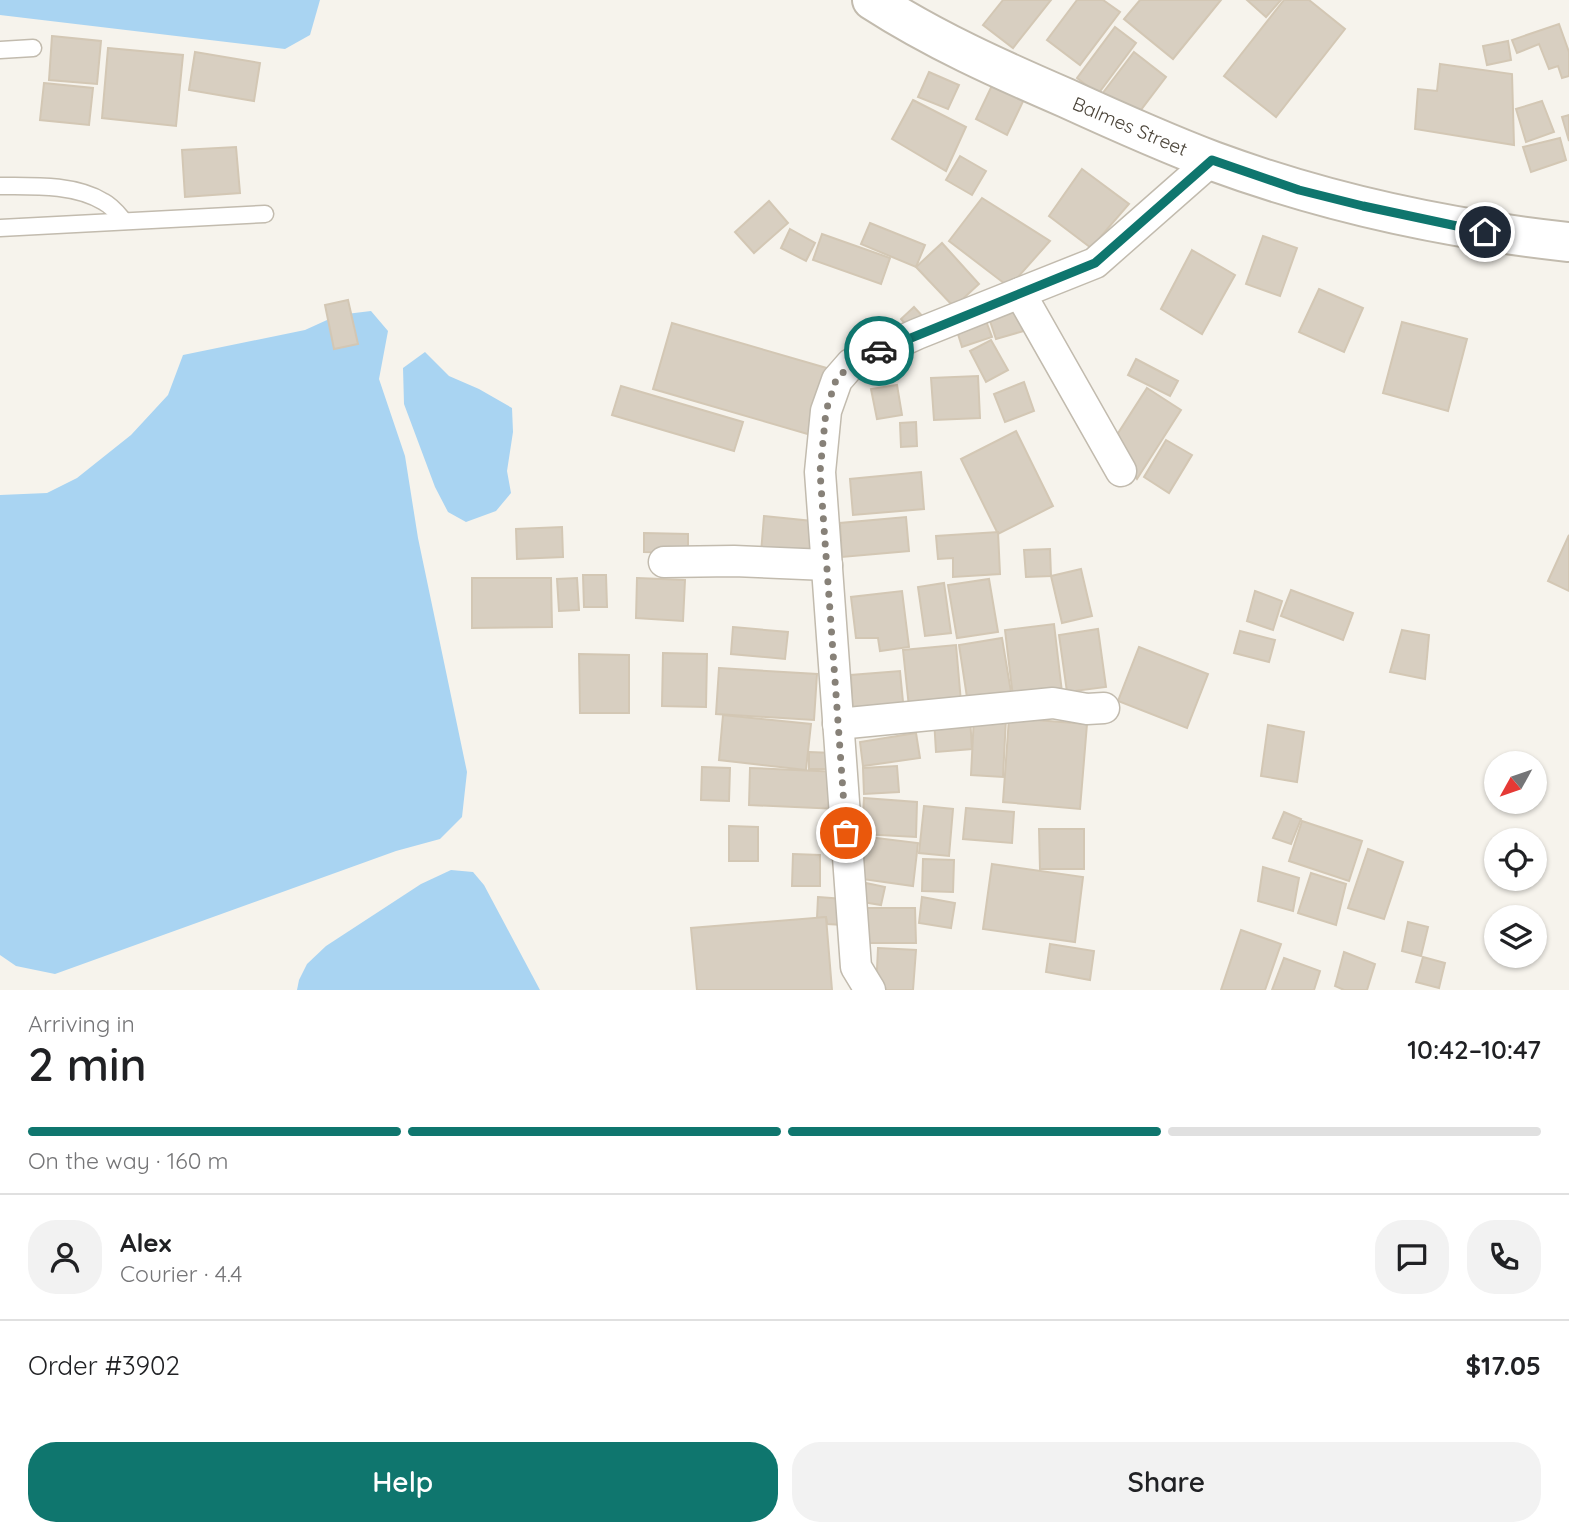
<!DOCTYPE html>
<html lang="en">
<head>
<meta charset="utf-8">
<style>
  :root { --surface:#fff; --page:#f2f2f2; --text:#202124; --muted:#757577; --line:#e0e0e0; --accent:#0f766e }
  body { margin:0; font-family:Quicksand,sans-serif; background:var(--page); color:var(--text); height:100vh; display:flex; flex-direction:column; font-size:26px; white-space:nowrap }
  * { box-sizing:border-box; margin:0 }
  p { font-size:23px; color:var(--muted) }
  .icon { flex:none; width:38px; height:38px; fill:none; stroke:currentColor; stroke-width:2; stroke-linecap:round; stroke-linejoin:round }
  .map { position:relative; height:990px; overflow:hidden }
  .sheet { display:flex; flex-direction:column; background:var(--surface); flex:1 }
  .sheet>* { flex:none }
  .needle { width:46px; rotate:230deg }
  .tools { position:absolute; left:1484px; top:751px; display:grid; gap:14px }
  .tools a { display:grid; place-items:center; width:63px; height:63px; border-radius:50%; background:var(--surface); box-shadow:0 2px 5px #0004; font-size:35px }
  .pin { position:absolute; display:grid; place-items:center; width:60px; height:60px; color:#fff; margin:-30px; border:4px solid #fff; border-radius:50%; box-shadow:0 2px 7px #0007 }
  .courier { position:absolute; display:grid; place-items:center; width:70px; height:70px; margin:-35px; border:5px solid #0f766e; border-radius:50%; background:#fff; color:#222; box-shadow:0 2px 9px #0007 }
  .overview em { font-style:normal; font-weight:600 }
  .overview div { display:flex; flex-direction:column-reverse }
  .overview { display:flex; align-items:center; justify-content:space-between; height:119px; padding:0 28px }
  h1 { font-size:46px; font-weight:600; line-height:52px }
  .bar { display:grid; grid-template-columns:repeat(4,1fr); gap:10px 7px; align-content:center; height:84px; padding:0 28px }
  .bar i { height:9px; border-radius:5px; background:var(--line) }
  .bar .active { background:var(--accent) }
  .bar p { grid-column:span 4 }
  .line { display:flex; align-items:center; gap:18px; padding:0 28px; border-top:2px solid var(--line) }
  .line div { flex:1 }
  .round { display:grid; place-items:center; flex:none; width:74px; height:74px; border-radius:28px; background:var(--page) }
  .cta { display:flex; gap:14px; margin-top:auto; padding:14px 28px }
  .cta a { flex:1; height:80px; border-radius:28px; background:var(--accent); color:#fff; font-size:28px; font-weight:600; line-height:80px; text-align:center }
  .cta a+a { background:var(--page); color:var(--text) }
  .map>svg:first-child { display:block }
</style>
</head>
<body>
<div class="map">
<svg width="1569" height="990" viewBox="0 0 1569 990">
  <rect width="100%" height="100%" fill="#f6f3ec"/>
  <!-- water -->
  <g fill="#a9d4f2">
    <path d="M0,0H320L310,35L285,49L0,15Z"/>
    <path d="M371,311L388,331L379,379L405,456L418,538L467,772L462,817L440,839L396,851L55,974L16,966L0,955V495L47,493L77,478L131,435L168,395L183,355L305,330L338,315Z"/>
    <path d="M425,352L449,376L479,389L512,408L513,432L507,471L511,493L496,511L466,522L448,512L435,487L404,404L403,368Z"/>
    <path d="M451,870L473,872L484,885L540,990H297L299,980L307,964L326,946L421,884Z"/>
  </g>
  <!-- building -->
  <g fill="#d8cfc1" stroke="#d3c7b4" stroke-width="2">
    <path d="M1003,0H1051L1013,48L983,25Z"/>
    <path d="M1077,0H1103L1120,12L1080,65L1047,40Z"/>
    <path d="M1140,0H1221L1173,59L1124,19Z"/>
    <path d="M1247,0H1281L1266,17Z"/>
    <path d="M1284,0H1309L1345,29L1276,117L1224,76Z"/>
    <path d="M1559,24L1569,52V76L1562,78L1558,66L1549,69L1539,44L1517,53L1512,40Z"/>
    <path d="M1115,27L1136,43L1098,94L1077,78Z"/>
    <path d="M52,36L101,41L97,84L49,80Z"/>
    <path d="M1508,41L1511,60L1487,65L1483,46Z"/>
    <path d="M108,48L183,55L176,126L102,118Z"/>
    <path d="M195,52L260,63L254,101L189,90Z"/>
    <path d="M1134,52L1166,77L1134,119L1102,94Z"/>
    <path d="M1440,64L1512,74L1514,145L1415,129L1418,89L1437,91Z"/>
    <path d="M929,72L959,85L948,109L918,97Z"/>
    <path d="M996,77L1027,93L1007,135L976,119Z"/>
    <path d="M44,83L93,88L89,125L40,120Z"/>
    <path d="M913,100L966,127L946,171L892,139Z"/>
    <path d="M1542,101L1554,132L1526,142L1516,109Z"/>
    <path d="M1569,115V141L1562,117Z"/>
    <path d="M1560,138L1566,160L1531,172L1523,147Z"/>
    <path d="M236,147L240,193L185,197L182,150Z"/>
    <path d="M960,156L986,171L972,195L946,180Z"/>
    <path d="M1082,169L1129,204L1091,248L1049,216Z"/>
    <path d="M982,198L1050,241L1009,287L949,241Z"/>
    <path d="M769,201L788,223L754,253L735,232Z"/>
    <path d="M870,223L925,245L916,267L861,244Z"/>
    <path d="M790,229L815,243L806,261L781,248Z"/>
    <path d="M822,234L890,258L881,284L813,260Z"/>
    <path d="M1263,236L1297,248L1280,296L1246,284Z"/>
    <path d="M942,243L979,284L954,307L916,267Z"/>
    <path d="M1192,250L1235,275L1202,334L1161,309Z"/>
    <path d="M1319,289L1363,308L1344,352L1299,332Z"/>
    <path d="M348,300L358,344L334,349L325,305Z"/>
    <path d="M914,307L925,319L911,331L901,319Z"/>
    <path d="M1020,309L1027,330L996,339L989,318Z"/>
    <path d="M986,321L992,337L962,347L957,331Z"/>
    <path d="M1402,322L1467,339L1448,411L1383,393Z"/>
    <path d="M672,323L830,369L811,435L653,389Z"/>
    <path d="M991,340L1008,370L986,382L970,351Z"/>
    <path d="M1136,359L1178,381L1170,396L1128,375Z"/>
    <path d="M978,376L980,418L934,420L931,378Z"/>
    <path d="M1024,382L1034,411L1005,422L994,394Z"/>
    <path d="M897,385L902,415L877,419L871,389Z"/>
    <path d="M621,386L743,422L734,451L612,415Z"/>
    <path d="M1147,388L1181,410L1137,479L1113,441Z"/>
    <path d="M916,422L917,446L901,447L900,423Z"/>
    <path d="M1016,431L1053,506L998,534L961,459Z"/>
    <path d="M1166,440L1192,455L1169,493L1144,477Z"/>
    <path d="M921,472L924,509L853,515L850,479Z"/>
    <path d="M764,516L812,521L809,558L761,553Z"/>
    <path d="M906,517L909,551L842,557L840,523Z"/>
    <path d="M562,527L563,557L517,559L516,529Z"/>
    <path d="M998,532L1000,574L953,577V558L938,559L936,536Z"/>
    <path d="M644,533L688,534V553L644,552Z"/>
    <path d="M1569,535V591L1548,581Z"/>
    <path d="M1050,549L1051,576L1026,577L1024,550Z"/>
    <path d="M1081,569L1092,616L1062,623L1051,576Z"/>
    <path d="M583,575H606L607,607H584Z"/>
    <path d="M472,578H551L552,627L472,628Z"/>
    <path d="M577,578L579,610L559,611L557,579Z"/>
    <path d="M637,578L685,580L683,621L636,618Z"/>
    <path d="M989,579L998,632L957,638L948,585Z"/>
    <path d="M944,583L951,633L925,636L918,587Z"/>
    <path d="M1291,590L1353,613L1343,640L1281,616Z"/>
    <path d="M902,591L909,647L880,651L878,638H856L851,597Z"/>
    <path d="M1255,591L1282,601L1273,630L1247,621Z"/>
    <path d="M1054,624L1062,692L1013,697L1005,630Z"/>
    <path d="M733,627L788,632L785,659L731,654Z"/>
    <path d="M1098,629L1106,687L1067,692L1059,635Z"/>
    <path d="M1402,630L1429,635L1425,679L1390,672Z"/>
    <path d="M1240,631L1275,640L1269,662L1234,653Z"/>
    <path d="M1002,638L1012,698L968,704L959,645Z"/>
    <path d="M956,645L961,702L909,707L903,650Z"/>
    <path d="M1139,647L1208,674L1187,728L1118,701Z"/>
    <path d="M663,653L707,654L706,707L662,706Z"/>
    <path d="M579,654L629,655V713H580Z"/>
    <path d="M719,668L817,674L814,720L716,714Z"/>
    <path d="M900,671L904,712L853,715L851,675Z"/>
    <path d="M723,715L811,724L806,770L719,760Z"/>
    <path d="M974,716L1006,718L1003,777L971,775Z"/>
    <path d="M970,717L972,749L936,752L934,719Z"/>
    <path d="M1009,718L1087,724L1080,809L1003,802Z"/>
    <path d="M1268,725L1304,732L1297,782L1261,776Z"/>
    <path d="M916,733L920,758L863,766L860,742Z"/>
    <path d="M809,752L833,753V769H809Z"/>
    <path d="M897,766L899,792L864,794L863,768Z"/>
    <path d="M702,767L730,768L729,801L701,800Z"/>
    <path d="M750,768L840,772L838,809L749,805Z"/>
    <path d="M864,798L917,802L916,837L862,834Z"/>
    <path d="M924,806L953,809L949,856L919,853Z"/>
    <path d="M966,808L1014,812L1012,843L963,839Z"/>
    <path d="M1284,812L1301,819L1291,844L1273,838Z"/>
    <path d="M1302,821L1362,841L1349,881L1289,861Z"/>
    <path d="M729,826L758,827V861H729Z"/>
    <path d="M1039,829H1084V869H1040Z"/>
    <path d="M860,836L918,843L913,886L855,878Z"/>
    <path d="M1368,849L1403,862L1384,919L1348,908Z"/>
    <path d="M793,854L820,855V886H792Z"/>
    <path d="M923,859L954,860L953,892L922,891Z"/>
    <path d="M992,864L1083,877L1075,942L983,929Z"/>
    <path d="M1263,867L1299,878L1293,911L1258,901Z"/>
    <path d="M1311,873L1346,884L1336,925L1298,913Z"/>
    <path d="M866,883L885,887L881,905L862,902Z"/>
    <path d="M818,897L844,899L843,925L827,924L826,917L817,918Z"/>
    <path d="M922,897L955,903L951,928L919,923Z"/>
    <path d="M864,908H915L916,943H864Z"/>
    <path d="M826,917L832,990H697L691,928Z"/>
    <path d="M1408,922L1428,927L1421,956L1402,951Z"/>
    <path d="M1241,930L1281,944L1265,990H1221Z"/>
    <path d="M1050,944L1094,951L1090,980L1046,972Z"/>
    <path d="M878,948L916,950L913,990H876Z"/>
    <path d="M1344,952L1375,964L1367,990H1344L1335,986Z"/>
    <path d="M1423,957L1445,963L1439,988L1416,982Z"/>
    <path d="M1284,958L1320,971L1314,990H1272Z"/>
  </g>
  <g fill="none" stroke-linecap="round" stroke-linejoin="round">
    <!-- service casing -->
    <g stroke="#c2bbae" stroke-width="19">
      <g id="service">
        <path d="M0,50L33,48"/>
        <path d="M0,186C33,186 75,184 104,202C112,206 118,214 124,221"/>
        <path d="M0,228L265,214"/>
      </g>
    </g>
    <!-- minor casing -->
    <g stroke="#c2bbae" stroke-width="33">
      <g id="minor">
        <path d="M1020,293L1121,471"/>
        <path d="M664,562L734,561L827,565"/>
        <path d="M838,724L1053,703L1087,709L1104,708"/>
        <path d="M870,990L856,967L820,472L826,411L837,380L851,364L917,334L1095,263L1212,160"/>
      </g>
    </g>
    <!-- tertiary casing -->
    <g stroke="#c2bbae" stroke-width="42">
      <path id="tertiary" d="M872,0C934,40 999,69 1066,98C1114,120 1163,142 1213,161C1327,203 1448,229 1569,242"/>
    </g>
    <!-- service -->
    <use href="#service" stroke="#fff" stroke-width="16"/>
    <!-- minor -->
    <use href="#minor" stroke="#fff" stroke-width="30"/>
    <!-- tertiary -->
    <use href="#tertiary" stroke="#fff" stroke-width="38"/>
  </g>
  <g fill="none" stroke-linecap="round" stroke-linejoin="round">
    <!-- done -->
    <path stroke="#878178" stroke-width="7" stroke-dasharray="0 12.6" d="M846,833L820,472L826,411L836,380L851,364L879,351"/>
    <!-- route -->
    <path stroke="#0f766e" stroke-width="9" d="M879,351L1095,263L1212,160L1299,190L1363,206L1485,232"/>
  </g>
  <g text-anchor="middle" stroke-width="7" stroke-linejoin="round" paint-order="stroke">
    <!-- street labels -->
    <g font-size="19" fill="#4b4439" stroke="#fff">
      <text transform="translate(1130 126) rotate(23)" y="7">Balmes Street</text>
    </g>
  </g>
</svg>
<div class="tools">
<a><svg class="needle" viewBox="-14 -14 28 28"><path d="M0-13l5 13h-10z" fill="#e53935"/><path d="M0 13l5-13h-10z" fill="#757577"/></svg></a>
<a><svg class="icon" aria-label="locate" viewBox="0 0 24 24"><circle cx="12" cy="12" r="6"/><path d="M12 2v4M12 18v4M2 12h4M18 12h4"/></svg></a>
<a><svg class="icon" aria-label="layers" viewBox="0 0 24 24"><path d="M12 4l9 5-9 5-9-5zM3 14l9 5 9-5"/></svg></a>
</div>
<div class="pin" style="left:846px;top:833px;background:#ea580c"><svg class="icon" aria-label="bag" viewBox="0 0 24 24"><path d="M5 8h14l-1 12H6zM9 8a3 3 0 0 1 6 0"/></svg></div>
<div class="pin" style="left:1485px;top:232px;background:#1f2937"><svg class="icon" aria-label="home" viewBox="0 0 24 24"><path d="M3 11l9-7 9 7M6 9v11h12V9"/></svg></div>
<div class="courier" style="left:879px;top:351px"><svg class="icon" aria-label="car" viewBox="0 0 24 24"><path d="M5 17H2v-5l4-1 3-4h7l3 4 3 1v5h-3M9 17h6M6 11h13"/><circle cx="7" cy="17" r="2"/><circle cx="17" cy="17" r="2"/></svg></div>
</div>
<section class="sheet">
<div class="overview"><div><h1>2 min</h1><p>Arriving in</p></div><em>10:42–10:47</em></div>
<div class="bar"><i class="active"></i><i class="active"></i><i class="active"></i><i></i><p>On the way · 160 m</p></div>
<div class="line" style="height:126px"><a class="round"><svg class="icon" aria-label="person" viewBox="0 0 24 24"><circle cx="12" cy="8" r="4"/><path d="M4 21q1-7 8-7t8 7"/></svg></a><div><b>Alex</b><p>Courier · 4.4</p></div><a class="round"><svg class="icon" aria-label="chat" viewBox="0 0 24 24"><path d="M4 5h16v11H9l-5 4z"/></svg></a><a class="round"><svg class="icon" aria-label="phone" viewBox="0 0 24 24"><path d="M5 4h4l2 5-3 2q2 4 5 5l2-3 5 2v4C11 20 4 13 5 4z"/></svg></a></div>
<div class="line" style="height:91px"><div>Order #3902</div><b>$17.05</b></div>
<div class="cta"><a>Help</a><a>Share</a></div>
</section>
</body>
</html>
